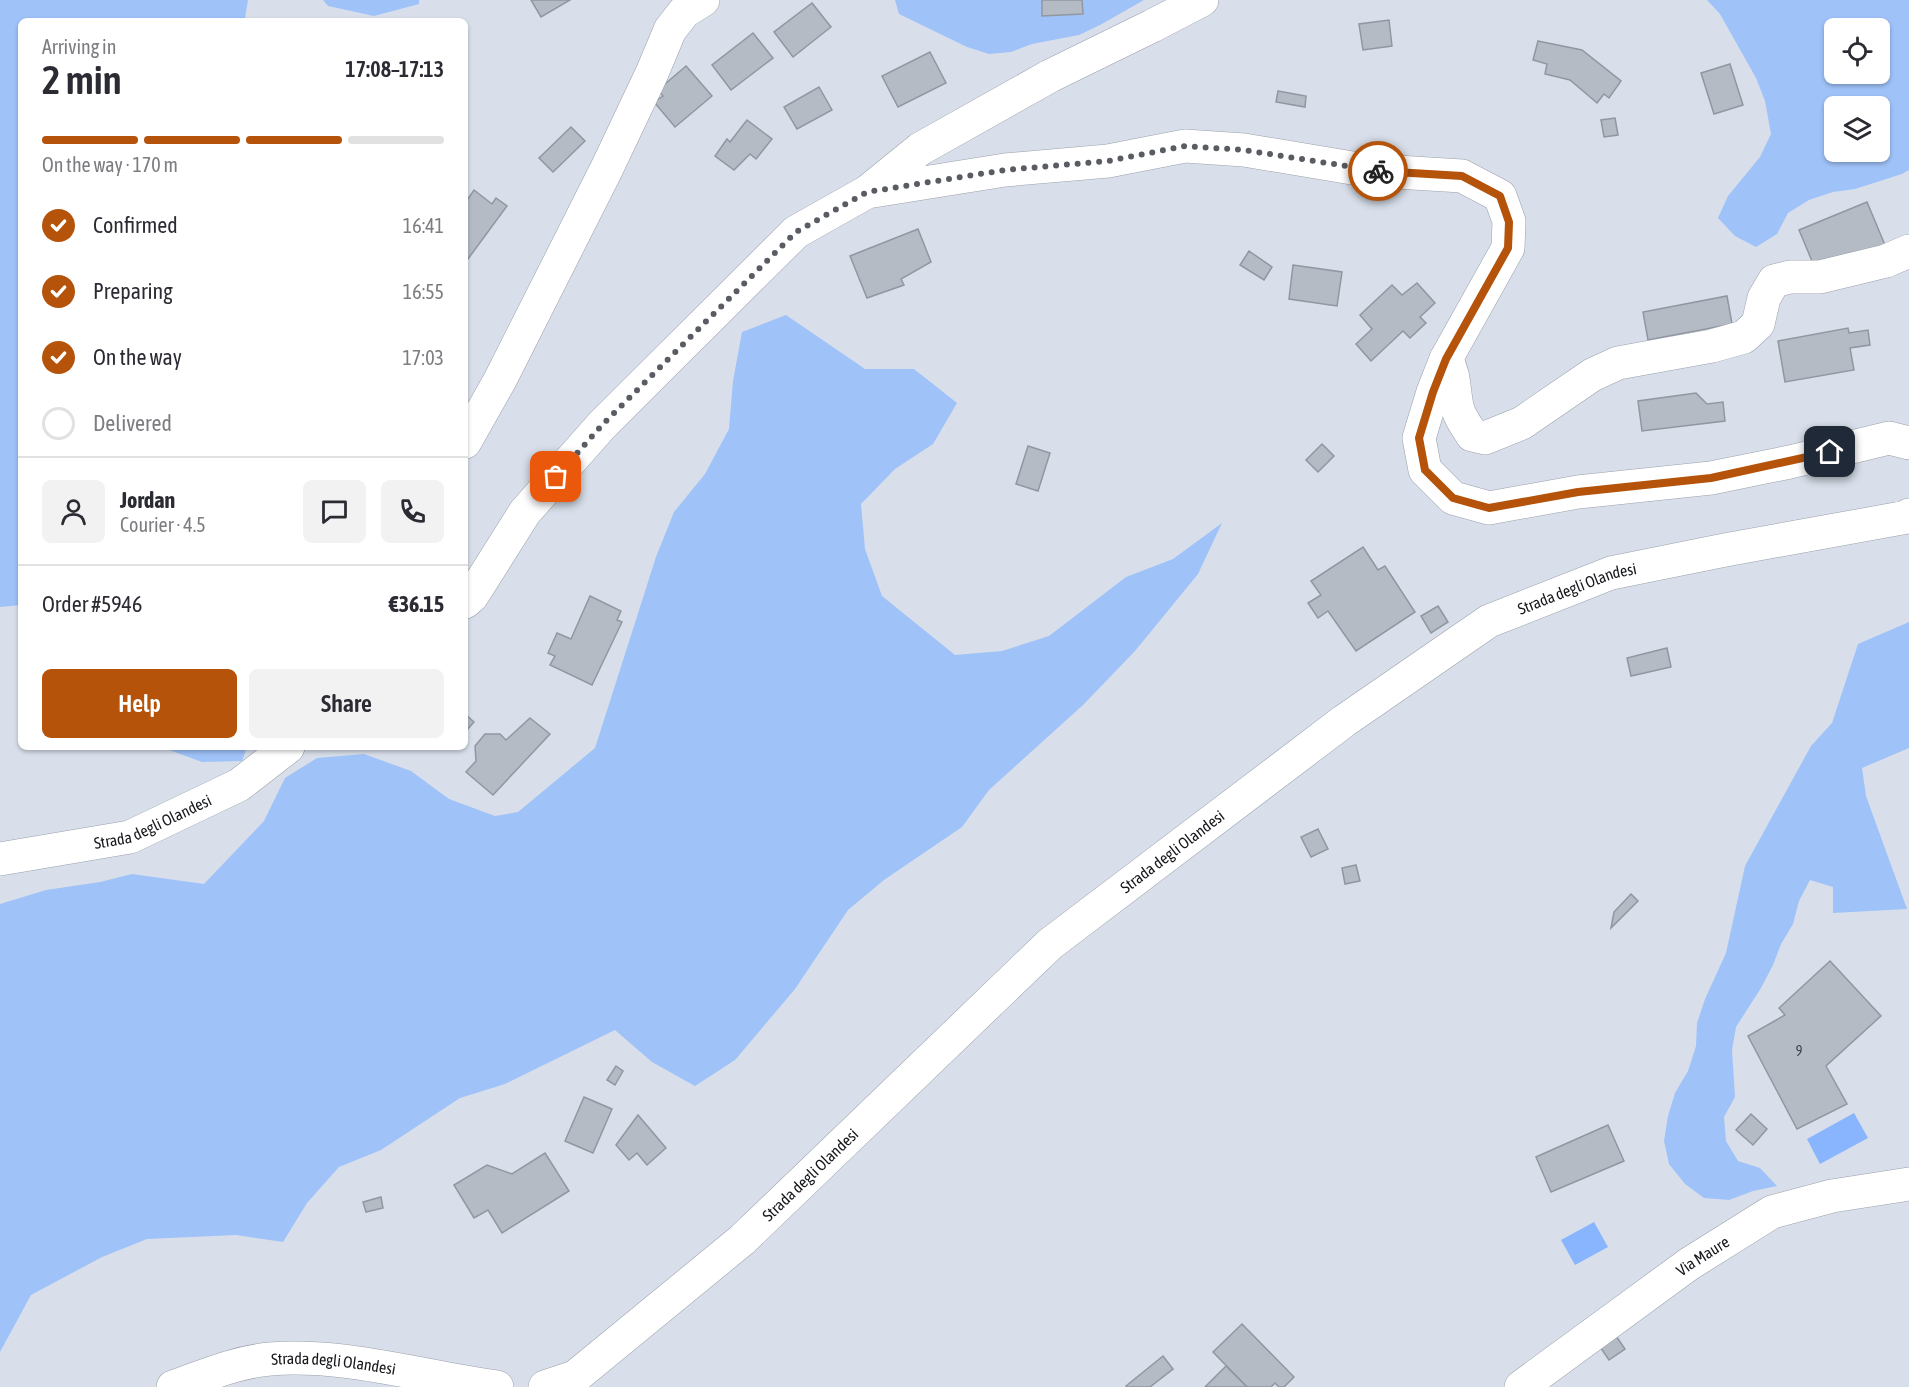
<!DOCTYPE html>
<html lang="en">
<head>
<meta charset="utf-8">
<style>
  :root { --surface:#fff; --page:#f2f2f3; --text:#2b2b33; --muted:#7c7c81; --line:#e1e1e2; --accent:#b45309 }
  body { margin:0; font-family:"Asap Condensed",sans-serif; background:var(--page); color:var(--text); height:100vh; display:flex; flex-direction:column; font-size:22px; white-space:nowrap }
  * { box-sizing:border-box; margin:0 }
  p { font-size:20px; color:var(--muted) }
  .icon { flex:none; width:33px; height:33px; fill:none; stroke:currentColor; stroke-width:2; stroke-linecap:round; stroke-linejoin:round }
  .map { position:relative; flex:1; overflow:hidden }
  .side { position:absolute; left:18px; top:18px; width:450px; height:732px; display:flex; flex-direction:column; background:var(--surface); border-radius:9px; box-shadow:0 2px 4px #0004 }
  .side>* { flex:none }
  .fabs { position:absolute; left:1824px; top:18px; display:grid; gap:12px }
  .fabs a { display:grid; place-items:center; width:66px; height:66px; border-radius:9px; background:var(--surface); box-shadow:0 2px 4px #0004; font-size:30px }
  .pin { position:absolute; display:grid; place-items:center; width:51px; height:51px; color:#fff; margin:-26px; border-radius:12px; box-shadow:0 3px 9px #0006 }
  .courier { position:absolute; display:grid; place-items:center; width:60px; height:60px; margin:-30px; border:4px solid #b45309; border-radius:50%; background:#fff; color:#222; box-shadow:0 2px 8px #0007 }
  .summary em { font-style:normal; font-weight:600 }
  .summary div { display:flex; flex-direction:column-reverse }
  .summary { display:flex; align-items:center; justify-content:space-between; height:102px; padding:0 24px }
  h1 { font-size:39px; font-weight:600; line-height:45px }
  .bar { display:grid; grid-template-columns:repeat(4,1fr); gap:9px 6px; align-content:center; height:72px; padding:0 24px }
  .bar i { height:8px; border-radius:4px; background:var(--line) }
  .bar .current { background:var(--accent) }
  .bar p { grid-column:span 4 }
  .line { display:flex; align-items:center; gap:15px; padding:0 24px; border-top:2px solid var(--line) }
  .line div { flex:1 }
  .round { display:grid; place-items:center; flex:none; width:63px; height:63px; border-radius:9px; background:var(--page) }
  ol { padding:0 24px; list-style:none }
  li { display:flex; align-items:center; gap:18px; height:66px }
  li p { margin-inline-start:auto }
  li .icon { padding:6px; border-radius:50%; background:var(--accent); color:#fff; stroke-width:4 }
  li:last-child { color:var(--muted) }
  li i { width:33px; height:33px; border:3px solid var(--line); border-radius:50% }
  .primary-button { display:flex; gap:12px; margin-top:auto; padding:12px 24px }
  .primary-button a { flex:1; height:69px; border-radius:9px; background:var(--accent); color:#fff; font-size:24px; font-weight:600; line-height:69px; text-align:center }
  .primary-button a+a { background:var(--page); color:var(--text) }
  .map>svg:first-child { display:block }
</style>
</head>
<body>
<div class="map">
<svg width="1909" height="1387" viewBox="0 0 1909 1387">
  <rect width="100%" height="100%" fill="#d8dfea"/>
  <!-- green -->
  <g fill="#9fc2f9" fill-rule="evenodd">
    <path d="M0,0H248L245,18L241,21H21V605L0,607Z"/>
    <path d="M323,0H419V4L374,16L328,6Z"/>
    <path d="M895,0H1144L1100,25L1079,35L1032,44L1011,52L989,54L967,47L899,14Z"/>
    <path d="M1707,0H1909V170L1902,174L1855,189L1833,192L1809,200L1788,213L1777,234L1756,247L1735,236L1718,218L1728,196L1760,157L1771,134L1765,101L1756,78L1720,14ZM1834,28H1880V74H1834ZM1834,106H1880V152H1834Z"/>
    <path d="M786,315L865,369H914L957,403L933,444L895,469L861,504L865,549L882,596L955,655L1002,651L1049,636L1126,577L1173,559L1222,523L1198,574L1135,651L1083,705L989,790L962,827L884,880L848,910L795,989L735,1060L695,1086L652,1062L615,1030L505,1084L460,1098L381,1150L339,1167L307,1203L283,1242L236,1235L147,1239L102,1257L31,1295L0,1352V904L46,890L100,882L132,874L204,884L264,821L285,778L317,758L364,754L411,771L449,799L495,816L518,812L595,748L656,557L674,512L705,474L729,429L733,381L742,332Z"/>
    <path d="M1909,622V748L1862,768L1866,796L1907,909L1833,913V887L1810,880L1799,901L1793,924L1781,944L1773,965L1761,988L1736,1027L1732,1050L1735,1097L1724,1117L1726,1141L1738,1161L1760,1168L1777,1186L1753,1191L1729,1200L1704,1198L1685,1184L1669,1164L1664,1141L1668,1116L1675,1093L1688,1071L1696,1046L1697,1023L1705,999L1726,953L1745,866L1811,746L1832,723L1858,644Z"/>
    <path d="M161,747H247L242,761L202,762Z"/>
  </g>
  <!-- water -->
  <g fill="#88b5fe">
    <path d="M1854,1113L1868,1138L1820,1164L1807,1139Z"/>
    <path d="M1594,1222L1608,1247L1575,1265L1561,1240Z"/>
  </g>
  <!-- building -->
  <g fill="#b4bbc5" stroke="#9197a1" stroke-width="1.5">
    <path d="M531,0H570L541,17Z"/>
    <path d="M1042,0H1082L1083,14L1042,16Z"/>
    <path d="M812,3L831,27L793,57L774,32Z"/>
    <path d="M1389,20L1392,46L1363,50L1359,24Z"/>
    <path d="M753,33L773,58L731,90L712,65Z"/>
    <path d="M1538,41L1582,50L1621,81L1609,98L1604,94L1597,103L1570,80L1545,74L1547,64L1533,60Z"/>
    <path d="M930,52L946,83L898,107L882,76Z"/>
    <path d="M1730,64L1743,105L1714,114L1701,73Z"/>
    <path d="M686,66L712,96L675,127L654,102L663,96L658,90Z"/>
    <path d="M819,87L832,110L797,129L784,107Z"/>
    <path d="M1278,91L1306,96L1305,107L1276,102Z"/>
    <path d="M1615,118L1618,135L1604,137L1601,120Z"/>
    <path d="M747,120L772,139L756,159L750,154L734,170L715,156L727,139L730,142Z"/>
    <path d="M571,127L585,141L553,172L539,158Z"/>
    <path d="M474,190L492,204L496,198L507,206L465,263V203Z"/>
    <path d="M1867,202L1885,245L1817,273L1799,230Z"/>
    <path d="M918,229L931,262L901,279L904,285L867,298L850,256Z"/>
    <path d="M1249,251L1272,267L1264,280L1240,265Z"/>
    <path d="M1293,265L1342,272L1337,306L1289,299Z"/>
    <path d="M1417,283L1435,303L1420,317L1426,323L1410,338L1403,331L1371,361L1356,344L1372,329L1360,315L1392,285L1402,295Z"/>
    <path d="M1727,296L1732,324L1648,340L1643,312Z"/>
    <path d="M1848,328L1849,333L1868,330L1870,345L1850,348L1854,370L1785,382L1778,341Z"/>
    <path d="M1696,393L1707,404L1723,402L1725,421L1642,431L1638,401Z"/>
    <path d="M1322,444L1334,456L1318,472L1306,460Z"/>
    <path d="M1028,446L1050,453L1038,491L1016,484Z"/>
    <path d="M1363,547L1378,570L1385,566L1415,612L1356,651L1328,611L1318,618L1308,603L1321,595L1311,581Z"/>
    <path d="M590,596L621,611L617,620L622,622L592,685L550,665L555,656L548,653L557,633L571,639Z"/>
    <path d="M1438,606L1448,622L1431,633L1421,616Z"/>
    <path d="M1667,648L1671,667L1631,676L1627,658Z"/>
    <path d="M465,714L474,722L465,732Z"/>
    <path d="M530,718L550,734L493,795L466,772L476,761L475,746L485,734H500L506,740Z"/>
    <path d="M1318,829L1328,849L1311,857L1301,837Z"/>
    <path d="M1356,865L1360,881L1345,884L1342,868Z"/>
    <path d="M1631,894L1638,901L1611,928L1614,912Z"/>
    <path d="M1830,961L1881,1016L1826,1066L1847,1104L1797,1129L1748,1036L1785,1015L1779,1008Z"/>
    <path d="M616,1066L623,1071L615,1085L607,1080Z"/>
    <path d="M584,1097L612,1109L593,1153L565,1141Z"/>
    <path d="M1751,1114L1767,1129L1753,1145L1736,1130Z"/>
    <path d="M638,1115L666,1148L647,1165L637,1153L629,1160L616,1145Z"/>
    <path d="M1608,1125L1624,1161L1551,1192L1536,1157Z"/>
    <path d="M545,1153L569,1191L502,1233L488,1210L474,1218L454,1185L487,1165L512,1174Z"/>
    <path d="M381,1197L383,1208L366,1212L363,1202Z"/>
    <path d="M1242,1324L1294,1377L1284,1387H1279L1275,1383L1271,1387H1247L1213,1352Z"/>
    <path d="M1614,1333L1625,1349L1609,1360L1598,1344Z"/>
    <path d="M1163,1356L1173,1369L1150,1387H1127L1126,1386Z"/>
    <path d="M1226,1366L1247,1387H1205Z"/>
  </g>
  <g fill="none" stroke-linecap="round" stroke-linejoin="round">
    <!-- minor casing -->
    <g stroke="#9aa0ab" stroke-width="34">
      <g id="minor">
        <path d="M867,192L920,149L1050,76L1152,26L1202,0"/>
        <path d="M1446,359C1456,376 1453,392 1458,410C1461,419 1467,427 1472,435L1485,438L1522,423L1592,375L1618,363L1712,346L1744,337L1758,324L1764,298L1774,281L1790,277H1820L1886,261L1909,251"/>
        <path d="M465,442L500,380L607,168L652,73L670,30L684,12L703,0"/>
        <path id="s1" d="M1521,1387L1689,1264L1772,1212L1832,1196L1909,1184"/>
      </g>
    </g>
    <!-- major casing -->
    <g stroke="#9aa0ab" stroke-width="34">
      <g id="major">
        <path d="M465,602L472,596L525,512L602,425L796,232L867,192L1005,170L1108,161L1185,146L1244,150L1364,170L1462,176L1500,196L1509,221L1508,248L1446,359L1433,392L1419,438L1425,470L1453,498L1489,508L1578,492L1711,478L1790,462L1889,438L1909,443"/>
        <path id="s2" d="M0,859L130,837L239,785L288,747"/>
        <path id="s3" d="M173,1387C204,1376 236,1362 270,1359C346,1353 422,1377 497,1387"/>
        <path id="s4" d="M545,1387L575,1377L742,1240L1050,944L1344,721L1489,621L1611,573L1725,550L1907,517L1909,515"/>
      </g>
    </g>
    <!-- minor -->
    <use href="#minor" stroke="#fff" stroke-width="33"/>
    <!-- major -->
    <use href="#major" stroke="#fff" stroke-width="33"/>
  </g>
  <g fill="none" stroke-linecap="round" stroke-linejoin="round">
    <!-- done -->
    <path stroke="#595d63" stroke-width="6" stroke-dasharray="0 10.8" d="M556,477L603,424L796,232L867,192L1005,170L1108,161L1185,146L1244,150L1378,171"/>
    <!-- route -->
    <path stroke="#b45309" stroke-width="8" d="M1378,171L1462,176L1500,196L1509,222L1508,248L1446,359L1433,392L1419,438L1425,470L1453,498L1489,508L1578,492L1711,478L1830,452"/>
  </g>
  <g text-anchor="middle" stroke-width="4.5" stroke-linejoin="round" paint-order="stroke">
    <!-- number labels -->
    <g font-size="14" fill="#3d4046">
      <text x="1799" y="1056">9</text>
    </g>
    <!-- street labels -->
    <g font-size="16" fill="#15171b" stroke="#d8dfea">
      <text dy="6" stroke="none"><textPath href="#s4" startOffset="1314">Strada degli Olandesi</textPath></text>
      <text dy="6" stroke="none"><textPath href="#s2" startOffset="158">Strada degli Olandesi</textPath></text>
      <text dy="6" stroke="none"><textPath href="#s4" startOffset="828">Strada degli Olandesi</textPath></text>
      <text dy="6" stroke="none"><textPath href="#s4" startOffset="342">Strada degli Olandesi</textPath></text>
      <text dy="6" stroke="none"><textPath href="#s1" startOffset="224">Via Maure</textPath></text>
      <text dy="6" stroke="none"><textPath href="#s3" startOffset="165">Strada degli Olandesi</textPath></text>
    </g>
  </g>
</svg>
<div class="fabs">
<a><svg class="icon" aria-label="locate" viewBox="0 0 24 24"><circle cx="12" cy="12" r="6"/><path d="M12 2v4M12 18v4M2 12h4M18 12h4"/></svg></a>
<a><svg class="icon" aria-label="layers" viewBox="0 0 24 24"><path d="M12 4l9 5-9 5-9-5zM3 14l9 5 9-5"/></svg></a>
</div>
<div class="pin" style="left:556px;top:477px;background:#ea580c"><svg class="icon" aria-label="bag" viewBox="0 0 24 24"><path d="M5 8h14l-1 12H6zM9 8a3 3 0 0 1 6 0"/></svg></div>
<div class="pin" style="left:1830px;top:452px;background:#1f2937"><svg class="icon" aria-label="home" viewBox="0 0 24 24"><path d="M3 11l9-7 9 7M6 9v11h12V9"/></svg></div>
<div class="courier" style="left:1378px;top:171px"><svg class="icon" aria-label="bike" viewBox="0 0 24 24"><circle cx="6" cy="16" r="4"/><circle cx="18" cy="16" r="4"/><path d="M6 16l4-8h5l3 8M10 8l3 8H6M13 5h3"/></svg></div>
<section class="side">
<div class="summary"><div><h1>2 min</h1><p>Arriving in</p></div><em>17:08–17:13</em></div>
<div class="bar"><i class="current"></i><i class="current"></i><i class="current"></i><i></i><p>On the way · 170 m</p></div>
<ol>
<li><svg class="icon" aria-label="check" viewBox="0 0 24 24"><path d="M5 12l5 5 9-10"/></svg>Confirmed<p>16:41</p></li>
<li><svg class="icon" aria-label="check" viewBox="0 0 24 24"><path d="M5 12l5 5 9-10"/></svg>Preparing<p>16:55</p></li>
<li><svg class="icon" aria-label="check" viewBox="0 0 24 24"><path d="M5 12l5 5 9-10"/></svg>On the way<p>17:03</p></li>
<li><i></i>Delivered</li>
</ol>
<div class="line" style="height:108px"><a class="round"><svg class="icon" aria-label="person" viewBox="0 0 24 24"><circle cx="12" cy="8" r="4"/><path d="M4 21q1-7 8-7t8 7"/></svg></a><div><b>Jordan</b><p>Courier · 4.5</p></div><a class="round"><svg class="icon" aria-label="chat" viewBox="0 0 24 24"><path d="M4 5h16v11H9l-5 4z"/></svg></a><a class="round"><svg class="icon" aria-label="phone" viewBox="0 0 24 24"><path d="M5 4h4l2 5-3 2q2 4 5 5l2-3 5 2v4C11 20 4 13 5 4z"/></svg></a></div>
<div class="line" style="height:78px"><div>Order #5946</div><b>€36.15</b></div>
<div class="primary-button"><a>Help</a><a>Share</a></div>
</section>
</div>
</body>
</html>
